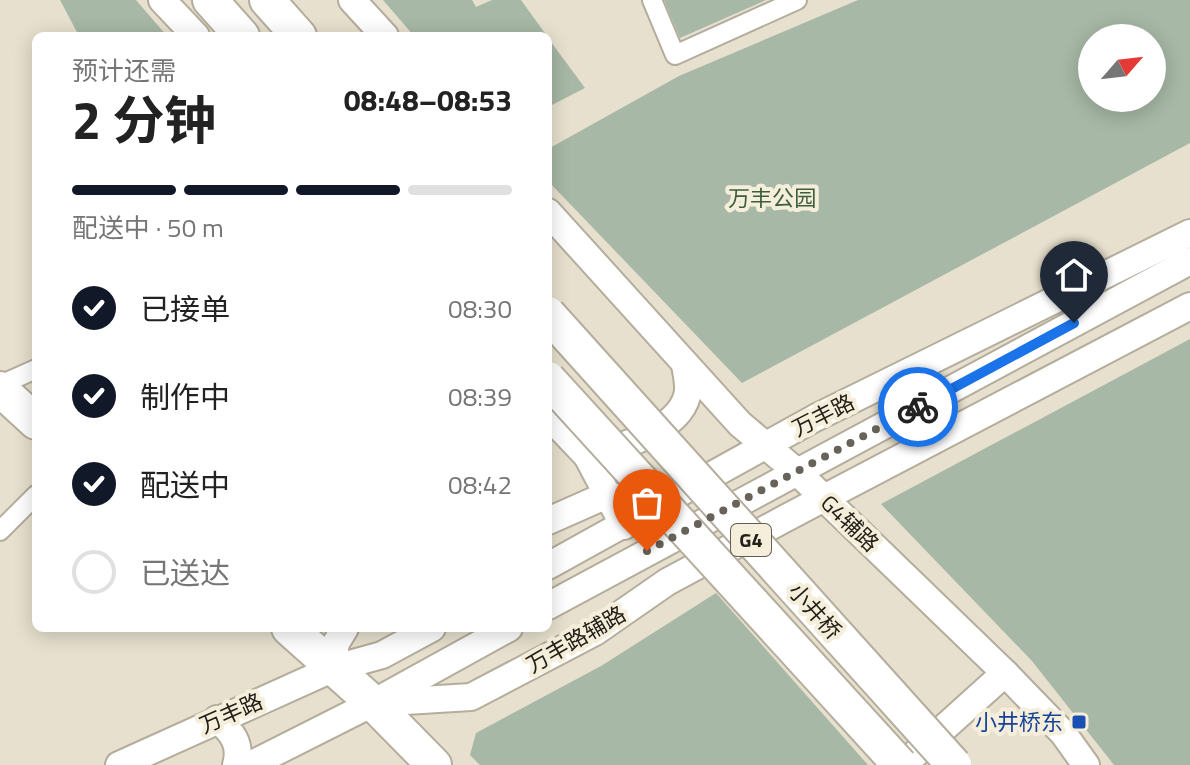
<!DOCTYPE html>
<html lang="zh">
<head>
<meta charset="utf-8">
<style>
  :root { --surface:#fff; --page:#f6f6f6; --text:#222; --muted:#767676; --line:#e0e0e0; --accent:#111827 }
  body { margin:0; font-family:"Titillium Web","Noto Sans SC",sans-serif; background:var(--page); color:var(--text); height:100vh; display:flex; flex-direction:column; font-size:30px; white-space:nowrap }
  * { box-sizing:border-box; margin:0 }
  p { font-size:26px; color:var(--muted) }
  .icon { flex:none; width:44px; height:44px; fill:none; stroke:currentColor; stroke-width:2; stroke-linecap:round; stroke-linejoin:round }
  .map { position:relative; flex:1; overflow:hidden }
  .side { position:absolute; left:32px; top:32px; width:520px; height:600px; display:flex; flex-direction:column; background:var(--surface); border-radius:12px; box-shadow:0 4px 20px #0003 }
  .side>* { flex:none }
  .needle { width:52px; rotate:62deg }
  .tools { position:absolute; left:1078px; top:24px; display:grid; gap:16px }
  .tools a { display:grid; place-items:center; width:88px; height:88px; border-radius:50%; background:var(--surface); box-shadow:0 4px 20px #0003; font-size:40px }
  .pin { position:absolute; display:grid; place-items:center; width:68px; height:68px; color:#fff; margin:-82px -34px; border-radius:50% 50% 50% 0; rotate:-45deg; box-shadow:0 0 8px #0007 }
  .pin .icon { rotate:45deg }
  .courier { position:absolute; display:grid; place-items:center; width:80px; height:80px; margin:-40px; border:6px solid #1a73e8; border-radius:50%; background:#fff; color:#222; box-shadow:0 2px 10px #0007 }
  .overview em { font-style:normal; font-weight:700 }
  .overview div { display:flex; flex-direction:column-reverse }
  .overview { display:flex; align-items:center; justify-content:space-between; height:136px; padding:0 40px }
  h1 { font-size:52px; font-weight:700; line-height:60px }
  .bar { display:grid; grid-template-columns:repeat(4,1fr); gap:12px 8px; align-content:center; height:96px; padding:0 40px }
  .bar i { height:10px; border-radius:6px; background:var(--line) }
  .bar .active { background:var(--accent) }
  .bar p { grid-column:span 4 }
  ol { padding:0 40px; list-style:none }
  li { display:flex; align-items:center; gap:24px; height:88px }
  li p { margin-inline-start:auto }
  li .icon { padding:8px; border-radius:50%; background:var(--accent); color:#fff; stroke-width:4 }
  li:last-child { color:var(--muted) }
  li i { width:44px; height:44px; border:4px solid var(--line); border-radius:50% }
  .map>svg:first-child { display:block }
</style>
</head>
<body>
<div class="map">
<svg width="1190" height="765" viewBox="0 0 1190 765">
  <rect width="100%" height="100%" fill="#e7e0ce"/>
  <!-- green -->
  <g fill="#a7b8a6" fill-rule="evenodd">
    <path d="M60,0H136L167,36H79Z"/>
    <path d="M383,0H472L476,7L492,0H521L547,36H414Z"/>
    <path d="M664,0H766L680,38Z"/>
    <path d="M858,0H1190V143L742,383L548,181V149L679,76ZM1092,38H1152V98H1092Z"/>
    <path d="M548,38L585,88L548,107Z"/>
    <path d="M1190,339V765H1114L1032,661L881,504Z"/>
    <path d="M716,593L868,765H480L470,755L476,733L601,666Z"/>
  </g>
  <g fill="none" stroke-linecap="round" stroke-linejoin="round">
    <!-- street casing -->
    <g stroke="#b4ad9c" stroke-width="22">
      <g id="street">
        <path d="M652,0L675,55L797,0"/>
        <path d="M0,385L36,369"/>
        <path d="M0,531L36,495"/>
      </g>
    </g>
    <!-- secondary casing -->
    <g stroke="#b4ad9c" stroke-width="30">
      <g id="secondary">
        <path d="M162,0L196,36"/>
        <path d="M352,0L385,36"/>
        <path d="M548,212L740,424L796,471L1005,673L1063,733L1086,765"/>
        <path d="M548,415L587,456L624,526"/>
        <path d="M587,456C617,449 678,431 687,396C690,387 686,372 685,364"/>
        <path d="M548,521L607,495L621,498"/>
        <path d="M548,566L815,418L1190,233"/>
        <path d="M548,606L1190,261"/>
        <path d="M332,669L336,643L345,628"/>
        <path d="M373,703L471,697L595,632L667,582L786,518L1190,306"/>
        <path d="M217,719C232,732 242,744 236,765"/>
        <path d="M119,765L332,669L382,655L432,628"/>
        <path d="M250,765L373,703L509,628"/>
        <path d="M903,765L1005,673"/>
      </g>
    </g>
    <!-- highway casing -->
    <g stroke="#b4ad9c" stroke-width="38">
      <g id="highway">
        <path d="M210,0L242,36"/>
        <path d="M267,0L299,36"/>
        <path d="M0,389L36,422"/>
        <path d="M289,628L373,703L434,765"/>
      </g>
    </g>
    <!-- street -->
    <use href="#street" stroke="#fff" stroke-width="18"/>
    <!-- secondary -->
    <use href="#secondary" stroke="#fff" stroke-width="26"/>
    <!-- highway -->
    <use href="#highway" stroke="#fff" stroke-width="34"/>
    <!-- highway-bridge casing -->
    <g stroke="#b4ad9c" stroke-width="38" stroke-linecap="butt">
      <g id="highway-bridge">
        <path d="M548,314L954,765"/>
        <path d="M548,379L900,765"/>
      </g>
    </g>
    <!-- highway-bridge -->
    <use href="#highway-bridge" stroke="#fff" stroke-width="34"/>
  </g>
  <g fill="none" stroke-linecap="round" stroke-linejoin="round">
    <!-- done -->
    <path stroke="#686359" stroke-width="8" stroke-dasharray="0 14.4" d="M647,551L918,407"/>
    <!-- route -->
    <path stroke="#1a73e8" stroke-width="10" d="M918,407L1074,323"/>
  </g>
  <!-- markers -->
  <rect fill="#1a4fb4" stroke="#f5eedb" stroke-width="3" x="1071" y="714" width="16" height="16" rx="4"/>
  <g text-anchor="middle" stroke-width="8" stroke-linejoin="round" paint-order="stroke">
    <!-- shield labels -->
    <rect fill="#f5eedb" stroke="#625e54" stroke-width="2" x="731" y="524" width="40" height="32" rx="6"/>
    <g font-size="20" font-weight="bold" fill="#23201a">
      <text x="751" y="547">G4</text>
    </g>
    <!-- park labels -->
    <g font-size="22" fill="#3d603c" stroke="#f5eedb">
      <text x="772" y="206">万丰公园</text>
    </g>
    <!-- street labels -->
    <g font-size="22" fill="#23201a" stroke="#f5eedb">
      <text transform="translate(823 415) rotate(-27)" y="8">万丰路</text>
      <text transform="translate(850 523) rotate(44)" y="8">G4辅路</text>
      <text transform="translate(815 611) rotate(48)" y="8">小井桥</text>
      <text transform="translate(576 639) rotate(-30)" y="8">万丰路辅路</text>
      <text transform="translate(231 713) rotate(-24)" y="8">万丰路</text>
    </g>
    <!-- transit labels -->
    <g font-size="22" fill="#164399" stroke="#f5eedb" text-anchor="end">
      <text x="1063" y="730">小井桥东</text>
    </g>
  </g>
</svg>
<div class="tools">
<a><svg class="needle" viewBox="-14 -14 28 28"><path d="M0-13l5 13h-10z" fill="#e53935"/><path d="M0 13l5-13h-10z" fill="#767676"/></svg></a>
</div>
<div class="pin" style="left:647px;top:551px;background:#ea580c"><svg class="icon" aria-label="bag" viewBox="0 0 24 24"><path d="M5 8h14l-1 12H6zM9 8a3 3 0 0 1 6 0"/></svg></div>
<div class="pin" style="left:1074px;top:323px;background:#1f2937"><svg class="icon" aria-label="home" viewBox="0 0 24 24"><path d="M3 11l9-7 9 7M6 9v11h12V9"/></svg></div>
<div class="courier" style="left:918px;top:407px"><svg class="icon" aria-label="bike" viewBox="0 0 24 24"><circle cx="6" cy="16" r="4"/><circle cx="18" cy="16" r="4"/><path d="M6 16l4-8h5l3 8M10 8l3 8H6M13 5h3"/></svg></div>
<section class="side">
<div class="overview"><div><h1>2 分钟</h1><p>预计还需</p></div><em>08:48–08:53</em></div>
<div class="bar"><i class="active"></i><i class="active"></i><i class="active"></i><i></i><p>配送中 · 50 m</p></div>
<ol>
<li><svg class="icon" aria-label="check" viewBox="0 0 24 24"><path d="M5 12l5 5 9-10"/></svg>已接单<p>08:30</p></li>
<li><svg class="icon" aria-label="check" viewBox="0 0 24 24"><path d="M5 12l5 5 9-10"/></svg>制作中<p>08:39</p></li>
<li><svg class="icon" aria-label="check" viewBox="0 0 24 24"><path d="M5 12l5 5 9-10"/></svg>配送中<p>08:42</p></li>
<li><i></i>已送达</li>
</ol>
</section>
</div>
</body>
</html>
